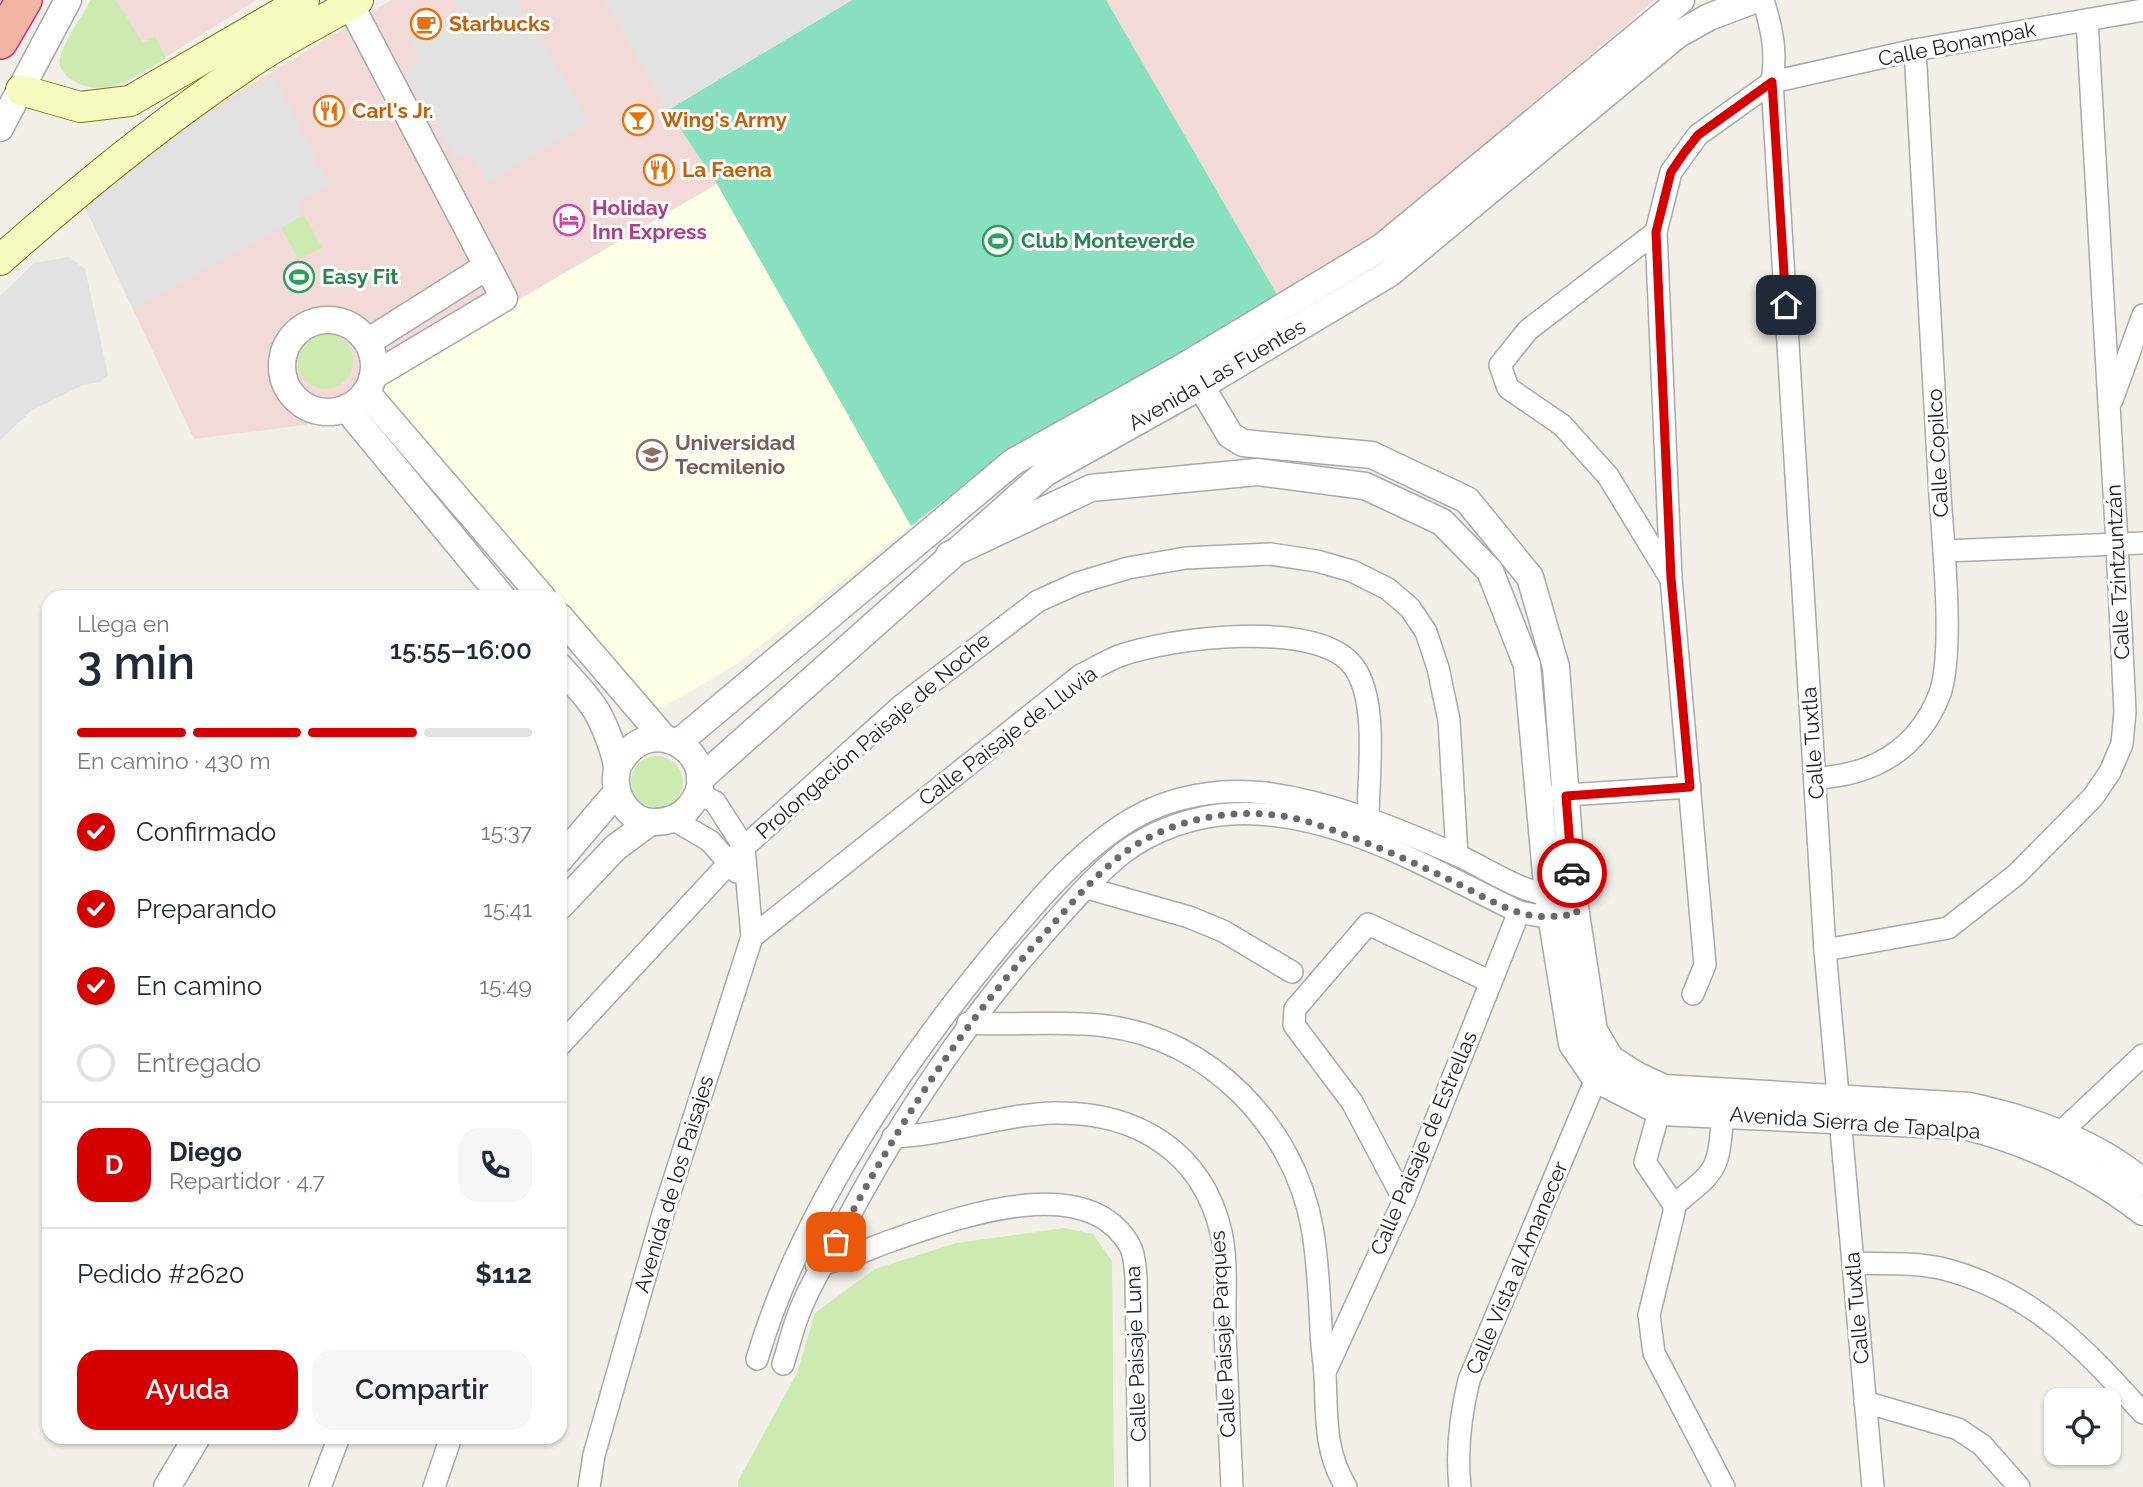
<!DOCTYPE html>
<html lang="es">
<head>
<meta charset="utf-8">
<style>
  :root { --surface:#fff; --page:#f6f6f7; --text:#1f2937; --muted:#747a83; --line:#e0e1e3; --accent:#d40000 }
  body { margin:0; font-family:Raleway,sans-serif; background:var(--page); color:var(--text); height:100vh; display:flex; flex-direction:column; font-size:26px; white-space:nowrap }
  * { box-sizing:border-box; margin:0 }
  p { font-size:23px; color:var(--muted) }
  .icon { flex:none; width:38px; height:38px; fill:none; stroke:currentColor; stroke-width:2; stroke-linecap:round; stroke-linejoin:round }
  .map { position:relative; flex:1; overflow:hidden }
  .side { position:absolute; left:42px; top:590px; width:525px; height:854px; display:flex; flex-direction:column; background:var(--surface); border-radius:21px; box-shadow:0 2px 5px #0004 }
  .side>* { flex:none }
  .tools { position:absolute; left:2044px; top:1388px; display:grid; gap:14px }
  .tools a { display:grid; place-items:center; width:77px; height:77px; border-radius:14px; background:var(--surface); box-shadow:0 2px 5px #0004; font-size:35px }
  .pin { position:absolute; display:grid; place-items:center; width:60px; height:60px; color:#fff; margin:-30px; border-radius:14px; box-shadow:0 4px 10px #0006 }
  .courier { position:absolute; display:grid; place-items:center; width:70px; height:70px; margin:-35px; border:5px solid #d40000; border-radius:50%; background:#fff; color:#222; box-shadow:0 2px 9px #0007 }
  .headline em { font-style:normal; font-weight:600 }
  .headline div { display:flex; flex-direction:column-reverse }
  .headline { display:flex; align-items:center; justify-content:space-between; height:119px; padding:0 35px }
  h1 { font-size:46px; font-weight:600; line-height:52px }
  .bar { display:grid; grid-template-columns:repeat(4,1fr); gap:10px 7px; align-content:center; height:84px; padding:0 35px }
  .bar i { height:9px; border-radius:5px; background:var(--line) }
  .bar .active { background:var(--accent) }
  .bar p { grid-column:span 4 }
  .line { display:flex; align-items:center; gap:18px; padding:0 35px; border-top:2px solid var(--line) }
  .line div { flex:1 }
  .round { display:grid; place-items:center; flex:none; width:74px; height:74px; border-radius:21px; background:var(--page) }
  ol { padding:0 35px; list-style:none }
  li { display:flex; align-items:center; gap:21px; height:77px }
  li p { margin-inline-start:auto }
  li .icon { padding:7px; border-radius:50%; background:var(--accent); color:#fff; stroke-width:4 }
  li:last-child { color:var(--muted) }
  li i { width:38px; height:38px; border:4px solid var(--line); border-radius:50% }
  .primary-button { display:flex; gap:14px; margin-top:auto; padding:14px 35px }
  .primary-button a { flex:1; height:80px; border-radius:21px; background:var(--accent); color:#fff; font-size:28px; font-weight:600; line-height:80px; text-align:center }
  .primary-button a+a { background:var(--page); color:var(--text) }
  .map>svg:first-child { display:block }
</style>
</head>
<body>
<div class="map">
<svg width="2143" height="1487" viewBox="0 0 2143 1487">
  <rect width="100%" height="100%" fill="#f2efe9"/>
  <!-- commercial -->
  <g fill="#f2dad9">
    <path d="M91,0H256L125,83L103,88L78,83L69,78L60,65L64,50Z"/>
    <path d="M391,0H605L672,116L717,184L306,425L194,439L82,201L84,186Z"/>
    <path d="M1106,0H1655L1365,246L1279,298Z"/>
  </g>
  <!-- education -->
  <path fill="#ffffe5" d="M717,184L911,526L737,664L660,709L380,396L383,379Z"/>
  <!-- grass -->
  <g fill="#cdebb0">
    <path d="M91,0H116L143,43L155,36L166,58C138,75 105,101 72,80C64,75 58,67 60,58C65,38 82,17 91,0Z"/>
    <path d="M304,215L322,248L298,259L281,227Z"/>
    <circle cx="325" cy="361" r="28"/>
    <circle cx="657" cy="782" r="26"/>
    <path d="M1064,1228L1093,1234L1112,1261L1114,1487H738V1481L797,1373L815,1313L875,1269L956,1243Z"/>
  </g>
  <!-- pitch -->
  <path fill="#88e0be" d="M852,0H1106L1279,298L995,461L911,526L717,184L668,110Z"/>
  <!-- parking -->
  <g fill="#e2e2e2">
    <path d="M454,0H517L589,122L488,183L469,152L456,159L403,70L419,60L409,41L460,10Z"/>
    <path d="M605,0H852L668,110Z"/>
    <path d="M274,76L329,184L297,203L304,215L133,309L82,201L136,156Z"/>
    <path d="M69,257L85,269L108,375L100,382L83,385L31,411L0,440V296L34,263Z"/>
  </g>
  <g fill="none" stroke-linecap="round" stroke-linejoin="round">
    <!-- minor casing -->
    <g stroke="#a9a9a9" stroke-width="24">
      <g id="minor">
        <path d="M1763,0C1772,29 1777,52 1772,82L1825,950L1873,1487"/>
        <path d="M1656,232L1528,330L1500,365L1508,388L1562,425L1608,476L1669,576"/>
        <path d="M2112,400L2143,315"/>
        <path d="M1944,551L2143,543"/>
        <path d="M1815,778C1872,776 1917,750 1939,696C1955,656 1943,542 1940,495C1932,347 1923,199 1915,50"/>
        <path d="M1552,796L1690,787"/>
        <path d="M674,820L710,841L737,872"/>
        <path d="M1087,888L1189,917L1223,931L1292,972"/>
        <path d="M752,937L1081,675C1094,669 1106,661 1119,656C1168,638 1319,618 1354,667C1379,702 1368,777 1368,819"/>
        <path d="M1825,950L1948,928L2017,874L2093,797L2110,772L2122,744L2125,712L2117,544L2087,20"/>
        <path d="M1693,994L1705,965L1671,578L1656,232L1671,172L1698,135L1772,82L1915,50L2143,10"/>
        <path d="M968,1023C1014,1026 1060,1020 1106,1026C1208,1038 1294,1126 1312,1227C1318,1259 1319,1294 1321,1327C1321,1343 1324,1359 1325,1375C1327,1416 1324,1451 1346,1487"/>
        <path d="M560,1045L744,847L902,705L1038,601L1078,583L1128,568L1186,558L1270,554L1317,561L1352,571L1388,589L1410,608L1426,632L1438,668L1449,720L1457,855"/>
        <path d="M1663,1098L1645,1162L1674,1205V1212L1649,1315L1654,1353L1724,1487"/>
        <path d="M893,1137C948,1135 1001,1114 1056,1113C1136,1112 1202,1151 1221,1232C1228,1264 1224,1301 1225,1333C1227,1384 1230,1436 1232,1487"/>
        <path d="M2053,1145L2060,1133L2143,1055"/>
        <path d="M1404,1200L1352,1102L1294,1025L1295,1009L1368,924L1491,982"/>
        <path d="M1674,1205C1718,1169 1718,1172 1723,1114"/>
        <path d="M1853,1263C1883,1264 1915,1262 1944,1269C2033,1292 2084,1348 2143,1413"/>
        <path d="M816,1264C843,1262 867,1249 893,1240C957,1218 1087,1169 1130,1246C1135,1255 1135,1268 1136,1277L1139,1487"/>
        <path d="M757,1359C800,1213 901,1065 997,949C1036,902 1078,852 1130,820C1170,796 1219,788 1265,793C1332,802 1396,828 1457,855C1489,869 1525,897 1561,895"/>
        <path d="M783,1364C789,1346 793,1326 801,1308C812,1280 831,1252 845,1224C900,1120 964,1024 1042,936C1067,908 1093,877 1123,853C1153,830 1194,816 1231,814C1333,808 1431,870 1519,912L1540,916L1564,915"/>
        <path d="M1325,1372L1404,1200L1519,912"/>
        <path d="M1865,1402L1958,1429L1982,1445L2019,1487"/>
        <path d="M320,1487L339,1437"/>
        <path d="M434,1487L451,1437"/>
        <path d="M589,1487L594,1455L663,1214L752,937L744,847L715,802L698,793"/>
        <path d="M1460,1487C1456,1450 1460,1417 1469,1380L1596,1079L1605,1067"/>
      </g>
    </g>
    <!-- tertiary casing -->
    <g stroke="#a9a9a9" stroke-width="29">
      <g id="tertiary">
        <path d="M348,0L504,298L373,376"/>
        <path d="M0,128L68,0"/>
        <circle cx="328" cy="366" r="46"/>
        <path d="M369,341L486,267"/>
        <path d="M1188,364L1230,435L1243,443L1372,455L1467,500L1530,577L1556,667L1573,894L1594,1031L1611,1059L1636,1075L1664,1088L1969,1106C2030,1119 2094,1141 2143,1182"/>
        <path d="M366,392L542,597"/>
        <path d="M346,408L502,597"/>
        <path d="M949,555L1091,488L1257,472L1365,486L1442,522L1490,571L1527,665L1548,896L1572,1044L1596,1079L1661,1112L1964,1126C2029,1142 2090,1171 2143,1212"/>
        <path d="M560,617L664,738"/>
        <path d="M560,667C572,681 588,696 597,712C605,726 615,752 617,767C617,773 615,778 616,783C617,802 633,822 653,822C668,822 681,818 690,806C729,760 649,702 617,768"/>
        <path d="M679,742L1013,462L1188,364L1382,247L1681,0"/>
        <path d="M700,779L1045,473L1201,386L1390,273L1677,35L1709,17L1754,0"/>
        <path d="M560,859L617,792"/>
        <path d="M560,906L615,848L650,822"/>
        <path d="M167,1487L197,1437"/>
      </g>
    </g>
    <!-- secondary casing -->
    <g stroke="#707d05" stroke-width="32">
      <g id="secondary">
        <path d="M21,90L80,107L130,101L304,0"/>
        <path d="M0,260C81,188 165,119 256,59C289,37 324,20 358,0"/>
      </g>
    </g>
    <!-- trunk casing -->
    <g stroke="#dc2a67" stroke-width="38">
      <path id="trunk" d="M0,41L24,0"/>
    </g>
    <!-- minor -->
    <use href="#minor" stroke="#fff" stroke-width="21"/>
    <!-- tertiary -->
    <use href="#tertiary" stroke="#fff" stroke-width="26"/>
    <!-- secondary -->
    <use href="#secondary" stroke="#f7fabf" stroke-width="30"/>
    <!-- trunk -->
    <use href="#trunk" stroke="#f2b4a3" stroke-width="35"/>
  </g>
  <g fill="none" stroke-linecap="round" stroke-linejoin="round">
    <!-- done -->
    <path stroke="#6b6a68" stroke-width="7" stroke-dasharray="0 12.6" d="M836,1242C897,1127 958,1029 1046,932C1070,905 1095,875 1124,853C1176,814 1254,803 1315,824C1363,840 1407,859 1452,881C1476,892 1503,910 1529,915C1545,918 1561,916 1577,914L1572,873"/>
    <!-- route -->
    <path stroke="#d40000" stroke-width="9" d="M1572,873L1566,796L1690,787L1671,578L1656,232L1671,172L1684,153L1698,135L1772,82L1786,305"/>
  </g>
  <!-- icons -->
  <defs>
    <g id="cafe-ring" transform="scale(1.575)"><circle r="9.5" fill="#fff" stroke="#e8710a" stroke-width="1.5"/><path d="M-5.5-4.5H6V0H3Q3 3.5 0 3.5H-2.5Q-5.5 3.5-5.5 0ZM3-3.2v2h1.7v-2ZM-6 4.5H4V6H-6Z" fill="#e8710a"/></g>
    <g id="restaurant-ring" transform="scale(1.575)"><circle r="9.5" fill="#fff" stroke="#e8710a" stroke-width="1.5"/><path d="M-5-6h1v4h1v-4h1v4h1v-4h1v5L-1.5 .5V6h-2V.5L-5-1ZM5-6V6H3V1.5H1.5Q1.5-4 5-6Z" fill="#e8710a"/></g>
    <g id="bar-ring" transform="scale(1.575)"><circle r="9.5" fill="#fff" stroke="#e8710a" stroke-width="1.5"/><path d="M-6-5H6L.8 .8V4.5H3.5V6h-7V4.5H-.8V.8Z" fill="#e8710a"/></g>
    <g id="hotel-ring" transform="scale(1.575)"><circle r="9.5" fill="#fff" stroke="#d1479c" stroke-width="1.5"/><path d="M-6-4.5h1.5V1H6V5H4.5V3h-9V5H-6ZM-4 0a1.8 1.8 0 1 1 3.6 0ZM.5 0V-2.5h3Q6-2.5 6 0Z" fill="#d1479c"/></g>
    <g id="stadium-ring" transform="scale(1.575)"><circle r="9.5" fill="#fff" stroke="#2e9e5b" stroke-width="1.5"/><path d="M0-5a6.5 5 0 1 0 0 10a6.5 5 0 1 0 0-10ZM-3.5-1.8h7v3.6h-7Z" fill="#2e9e5b"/></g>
    <g id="university-ring" transform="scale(1.575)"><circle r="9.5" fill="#fff" stroke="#8d6e63" stroke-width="1.5"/><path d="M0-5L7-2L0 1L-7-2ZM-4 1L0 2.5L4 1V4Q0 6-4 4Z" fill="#8d6e63"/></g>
  </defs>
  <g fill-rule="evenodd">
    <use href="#cafe-ring" x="426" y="24"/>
    <use href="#restaurant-ring" x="329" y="111"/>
    <use href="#bar-ring" x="638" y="120"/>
    <use href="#restaurant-ring" x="659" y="170"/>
    <use href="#hotel-ring" x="569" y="220"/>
    <use href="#stadium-ring" x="998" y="241"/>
    <use href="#stadium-ring" x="299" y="277"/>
    <use href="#university-ring" x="652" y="455"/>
  </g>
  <g text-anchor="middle" stroke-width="6" stroke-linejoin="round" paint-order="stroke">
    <!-- food labels -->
    <g font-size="21" font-weight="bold" fill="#c56008" stroke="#fff" text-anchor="start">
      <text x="449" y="31">Starbucks</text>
      <text x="352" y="118">Carl's Jr.</text>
      <text x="661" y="127">Wing's Army</text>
      <text x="682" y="177">La Faena</text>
    </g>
    <!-- street labels -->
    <g font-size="21" fill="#222" stroke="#fff">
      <text transform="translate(1957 44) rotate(-11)" y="7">Calle Bonampak</text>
      <text transform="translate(1217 375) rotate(-30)" y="7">Avenida Las Fuentes</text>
      <text transform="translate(1938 453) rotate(-93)" y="7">Calle Copilco</text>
      <text transform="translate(2118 572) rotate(-93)" y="7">Calle Tzintzuntzán</text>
      <text transform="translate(873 736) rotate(-41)" y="7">Prolongación Paisaje de Noche</text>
      <text transform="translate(1008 736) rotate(-37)" y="7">Calle Paisaje de Lluvia</text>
      <text transform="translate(1813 743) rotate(-94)" y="7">Calle Tuxtla</text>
      <text transform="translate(1855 1123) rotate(4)" y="7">Avenida Sierra de Tapalpa</text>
      <text transform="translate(1424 1143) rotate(-67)" y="7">Calle Paisaje de Estrellas</text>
      <text transform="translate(674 1184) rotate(-73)" y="7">Avenida de los Paisajes</text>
      <text transform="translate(1517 1268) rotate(-67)" y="7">Calle Vista al Amanecer</text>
      <text transform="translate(1857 1308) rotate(-95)" y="7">Calle Tuxtla</text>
      <text transform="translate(1223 1334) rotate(-93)" y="7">Calle Paisaje Parques</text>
      <text transform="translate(1136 1354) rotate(-92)" y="7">Calle Paisaje Luna</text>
    </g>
    <!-- hotel labels -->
    <g font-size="21" font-weight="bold" fill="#b23c85" stroke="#fff" text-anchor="start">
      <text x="592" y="215">Holiday<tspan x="592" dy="24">Inn Express</tspan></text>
    </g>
    <!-- leisure labels -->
    <g font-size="21" font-weight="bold" fill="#27864d" stroke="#fff" text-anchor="start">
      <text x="1021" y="248">Club Monteverde</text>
      <text x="322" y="284">Easy Fit</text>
    </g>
    <!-- education labels -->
    <g font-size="21" font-weight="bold" fill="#785e54" stroke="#fff" text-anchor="start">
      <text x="675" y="450">Universidad<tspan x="675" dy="24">Tecmilenio</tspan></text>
    </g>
  </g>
</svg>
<div class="tools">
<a><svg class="icon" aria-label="locate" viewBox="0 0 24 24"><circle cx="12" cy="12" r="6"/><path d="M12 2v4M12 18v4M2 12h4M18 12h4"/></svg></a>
</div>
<div class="pin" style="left:836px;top:1242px;background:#ea580c"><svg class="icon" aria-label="bag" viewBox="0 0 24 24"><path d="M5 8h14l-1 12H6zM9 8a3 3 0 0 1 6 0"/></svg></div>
<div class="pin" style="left:1786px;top:305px;background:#1f2937"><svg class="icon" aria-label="home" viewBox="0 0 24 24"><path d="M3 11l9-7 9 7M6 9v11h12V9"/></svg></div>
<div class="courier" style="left:1572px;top:873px"><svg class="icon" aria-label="car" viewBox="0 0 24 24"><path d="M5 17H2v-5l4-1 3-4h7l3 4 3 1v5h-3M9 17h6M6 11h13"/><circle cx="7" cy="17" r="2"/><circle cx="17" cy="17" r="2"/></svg></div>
<section class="side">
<div class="headline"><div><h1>3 min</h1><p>Llega en</p></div><em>15:55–16:00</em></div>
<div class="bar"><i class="active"></i><i class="active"></i><i class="active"></i><i></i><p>En camino · 430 m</p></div>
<ol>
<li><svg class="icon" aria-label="check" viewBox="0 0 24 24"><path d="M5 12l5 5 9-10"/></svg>Confirmado<p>15:37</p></li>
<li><svg class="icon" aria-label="check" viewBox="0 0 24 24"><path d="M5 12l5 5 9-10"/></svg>Preparando<p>15:41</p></li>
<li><svg class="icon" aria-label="check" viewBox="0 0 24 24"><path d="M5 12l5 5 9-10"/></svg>En camino<p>15:49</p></li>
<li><i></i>Entregado</li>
</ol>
<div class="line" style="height:126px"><b class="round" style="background:var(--accent);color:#fff">D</b><div><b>Diego</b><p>Repartidor · 4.7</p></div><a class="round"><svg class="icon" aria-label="phone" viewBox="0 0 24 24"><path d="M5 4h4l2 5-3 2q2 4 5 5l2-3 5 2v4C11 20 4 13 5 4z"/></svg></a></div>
<div class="line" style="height:91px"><div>Pedido #2620</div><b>$112</b></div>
<div class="primary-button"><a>Ayuda</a><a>Compartir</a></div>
</section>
</div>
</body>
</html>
